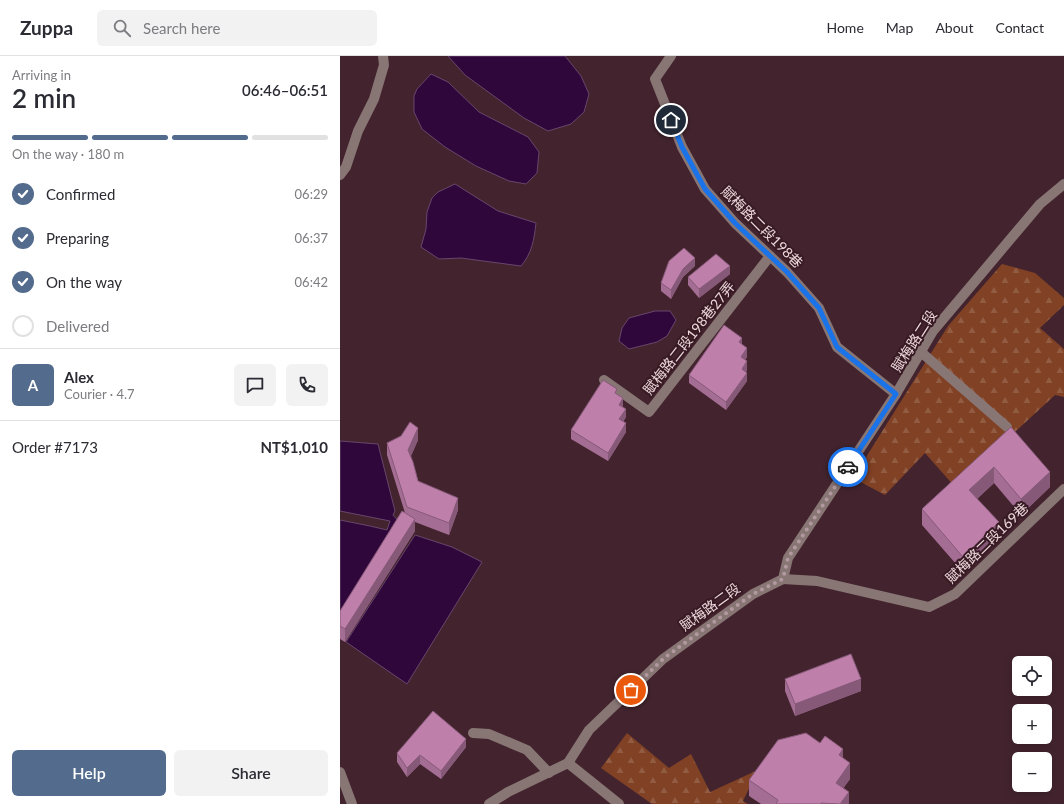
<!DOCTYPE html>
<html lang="en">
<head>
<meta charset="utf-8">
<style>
  :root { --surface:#fff; --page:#f2f2f3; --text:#2b2b33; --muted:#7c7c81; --line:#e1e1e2; --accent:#536c8d }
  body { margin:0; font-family:Lato,"Noto Sans TC",sans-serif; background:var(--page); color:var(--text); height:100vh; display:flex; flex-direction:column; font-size:15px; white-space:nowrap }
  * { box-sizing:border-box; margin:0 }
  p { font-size:13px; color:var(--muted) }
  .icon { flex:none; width:22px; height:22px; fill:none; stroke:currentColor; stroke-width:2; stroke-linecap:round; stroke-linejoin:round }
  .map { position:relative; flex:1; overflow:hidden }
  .drawer { display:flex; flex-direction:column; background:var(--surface); width:340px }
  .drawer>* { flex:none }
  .fabs { position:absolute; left:672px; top:600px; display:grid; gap:8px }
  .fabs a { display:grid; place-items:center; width:40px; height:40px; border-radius:6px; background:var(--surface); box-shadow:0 2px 10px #0003; font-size:20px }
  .pin { position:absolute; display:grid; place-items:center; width:34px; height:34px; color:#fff; margin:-17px; border:2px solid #fff; border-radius:50%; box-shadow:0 1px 4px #0007 }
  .courier { position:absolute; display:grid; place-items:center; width:40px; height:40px; margin:-20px; border:3px solid #1a73e8; border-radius:50%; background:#fff; color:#222; box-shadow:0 1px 5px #0007 }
  .summary em { font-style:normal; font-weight:600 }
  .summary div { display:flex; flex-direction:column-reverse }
  .summary { display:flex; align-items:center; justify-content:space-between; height:68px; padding:0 12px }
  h1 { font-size:26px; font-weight:600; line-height:30px }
  .bar { display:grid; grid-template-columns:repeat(4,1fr); gap:6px 4px; align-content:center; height:48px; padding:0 12px }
  .bar i { height:5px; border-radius:3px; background:var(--line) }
  .bar .on { background:var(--accent) }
  .bar p { grid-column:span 4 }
  .line { display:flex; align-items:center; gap:10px; padding:0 12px; border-top:1px solid var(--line) }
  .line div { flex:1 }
  .round { display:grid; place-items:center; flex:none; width:42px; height:42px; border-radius:6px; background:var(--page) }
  ol { padding:0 12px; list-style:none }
  li { display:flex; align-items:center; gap:12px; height:44px }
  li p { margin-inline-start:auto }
  li .icon { padding:4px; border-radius:50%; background:var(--accent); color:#fff; stroke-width:4 }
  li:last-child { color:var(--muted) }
  li i { width:22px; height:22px; border:2px solid var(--line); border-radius:50% }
  .action { display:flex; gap:8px; margin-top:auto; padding:8px 12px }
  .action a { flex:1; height:46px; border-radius:6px; background:var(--accent); color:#fff; font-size:16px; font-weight:600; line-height:46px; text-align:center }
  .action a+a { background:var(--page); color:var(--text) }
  header { display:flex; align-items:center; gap:24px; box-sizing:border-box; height:56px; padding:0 20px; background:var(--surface); border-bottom:1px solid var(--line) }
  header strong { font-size:19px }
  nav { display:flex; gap:22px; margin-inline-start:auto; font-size:14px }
  .search { width:280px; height:36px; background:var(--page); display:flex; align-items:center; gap:10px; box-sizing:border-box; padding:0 14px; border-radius:6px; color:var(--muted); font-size:15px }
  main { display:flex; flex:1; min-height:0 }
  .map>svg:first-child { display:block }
</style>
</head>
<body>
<header>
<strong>Zuppa</strong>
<div class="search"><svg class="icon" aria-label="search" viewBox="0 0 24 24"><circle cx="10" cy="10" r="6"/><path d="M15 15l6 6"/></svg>Search here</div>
<nav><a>Home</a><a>Map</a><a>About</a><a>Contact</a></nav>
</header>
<main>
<section class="drawer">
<div class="summary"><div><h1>2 min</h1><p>Arriving in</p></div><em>06:46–06:51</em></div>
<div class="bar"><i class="on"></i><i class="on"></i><i class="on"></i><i></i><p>On the way · 180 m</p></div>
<ol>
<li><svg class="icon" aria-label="check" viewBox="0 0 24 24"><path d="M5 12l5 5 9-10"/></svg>Confirmed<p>06:29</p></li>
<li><svg class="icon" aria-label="check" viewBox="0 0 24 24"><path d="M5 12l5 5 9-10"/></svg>Preparing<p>06:37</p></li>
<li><svg class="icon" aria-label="check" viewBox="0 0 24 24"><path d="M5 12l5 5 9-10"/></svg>On the way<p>06:42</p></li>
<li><i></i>Delivered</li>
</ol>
<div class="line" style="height:72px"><b class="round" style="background:var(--accent);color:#fff">A</b><div><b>Alex</b><p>Courier · 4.7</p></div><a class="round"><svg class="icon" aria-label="chat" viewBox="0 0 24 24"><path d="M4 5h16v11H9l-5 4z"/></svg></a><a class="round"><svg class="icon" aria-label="phone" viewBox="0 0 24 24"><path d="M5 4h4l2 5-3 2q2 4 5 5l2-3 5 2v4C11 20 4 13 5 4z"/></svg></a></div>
<div class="line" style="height:52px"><div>Order #7173</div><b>NT$1,010</b></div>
<div class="action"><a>Help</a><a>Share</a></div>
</section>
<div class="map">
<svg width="724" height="748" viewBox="0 0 724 748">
  <defs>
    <pattern id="forest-firs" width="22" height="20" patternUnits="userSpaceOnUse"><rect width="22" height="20" fill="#804124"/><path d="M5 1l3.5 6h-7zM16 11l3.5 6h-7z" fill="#925c43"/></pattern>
  </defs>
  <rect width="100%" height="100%" fill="#43242e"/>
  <!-- forest -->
  <g fill="url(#forest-firs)">
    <path d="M662,208L695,217L724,242V249L700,272L724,293V341L715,339L615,431L585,397L545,439L513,422L608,270Z"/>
    <path d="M287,677L329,712L351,698L370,736L418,714L403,745L408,748H312L261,712Z"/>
  </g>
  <!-- water -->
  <g fill="#2f073b" stroke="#68466c">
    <path d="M108,0H225L241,20L249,38L244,56L231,68L208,75L184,62L125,19Z"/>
    <path d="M91,18L108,26L139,56L188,81L199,96L197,117L186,128L169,125L136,110L105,91L82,73L74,56V40L77,33Z"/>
    <path d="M115,128L158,155L196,167C194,184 192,197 181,210L121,202L99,203L81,191L86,173L87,156L92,142L98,136Z"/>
    <path d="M315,255H330L336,264L327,280L317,286L289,293L279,285L282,272L289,262Z"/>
    <path d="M0,385L38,388L55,455L53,459L60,467L0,564V464L30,470L47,474L50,465L0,455Z"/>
    <path d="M75,479L112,491L142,506L67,628L6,586Z"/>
  </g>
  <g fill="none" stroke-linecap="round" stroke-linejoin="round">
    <!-- minor -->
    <g stroke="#887675" stroke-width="10">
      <path d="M331,0L315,23L342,91L365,133L395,167L447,216L479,252L497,291L556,338"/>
      <path d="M0,119L6,111L18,75L34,43L44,9L43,0"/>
      <path d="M581,296L667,371"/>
      <path d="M264,324L309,356L430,200"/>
      <path d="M443,523L477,525L589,551L615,538L724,433"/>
      <path d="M133,677L149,678L187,694L209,717"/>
      <path d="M228,707L279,748"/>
      <path d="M0,716L12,748"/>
      <path d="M149,748L168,736L228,707L249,674L323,603L413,538L443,523L448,502L556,338L593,275L700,148L724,128"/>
    </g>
  </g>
  <!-- wall -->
  <g fill="#a46d93">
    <path d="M355,210L343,221L331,243L321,235V227Z"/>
    <path d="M390,218L359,242L348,229V221Z"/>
    <path d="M402,289L407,301L405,304L407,314L406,316L407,325L386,354L349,327V319Z"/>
    <path d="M277,338L283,350V351L286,361L283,366L286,376L268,405L231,383V374Z"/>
    <path d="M671,371L710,431L681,459L654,427L637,443L659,482L623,516L582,469V453Z"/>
    <path d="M78,384L71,400L78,425L118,454L109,479L75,466V475L5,586L0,583V555L65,457L47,399V387Z"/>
    <path d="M445,623L521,635L455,660L445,635Z"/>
    <path d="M126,691L101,723L80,708L67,721L57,706V697Z"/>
    <path d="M503,702L510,723L503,732L509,748H421L409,740V724Z"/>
  </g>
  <!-- shaded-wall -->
  <g fill="#865978">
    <path d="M355,202V210L343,221L331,243V234L343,213Z"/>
    <path d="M390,210V218L359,242V233Z"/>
    <path d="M402,282V290L399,286Z"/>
    <path d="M407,292V301L401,309V301Z"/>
    <path d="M407,305V314L402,322V313Z"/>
    <path d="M407,317V325L386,354V346Z"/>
    <path d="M283,342V350L279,357V349Z"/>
    <path d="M286,353V361L279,372V363Z"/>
    <path d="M286,367V376L268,405V397Z"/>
    <path d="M78,372V384L68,406V394Z"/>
    <path d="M654,411V427L629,450V434Z"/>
    <path d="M710,416V431L681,459V443Z"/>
    <path d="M118,442V454L109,479V467Z"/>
    <path d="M75,463V475L5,586V573Z"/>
    <path d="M659,466V482L623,516V501Z"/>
    <path d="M521,623V635L455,660V648Z"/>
    <path d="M126,683V691L101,723V715Z"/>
    <path d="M503,693V709L499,699Z"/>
    <path d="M80,699V708L67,721V712Z"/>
    <path d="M510,707V723L496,743V727Z"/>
    <path d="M509,736V748H500Z"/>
  </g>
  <!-- building -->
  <g fill="#bf7fab" stroke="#865978">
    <path d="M344,192L355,202L343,213L331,234L321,227L329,205Z"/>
    <path d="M376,198L390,210L359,233L348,221Z"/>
    <path d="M384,269L402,282L399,286L407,292L401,301L407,305L402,313L407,317L386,346L349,319Z"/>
    <path d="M263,324L277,333L275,337L283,342L279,349L286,353L279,363L286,367L268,397L231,374Z"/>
    <path d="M70,366L78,372L68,394L73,406L78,425L118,442L109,467L67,451L47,387L61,380Z"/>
    <path d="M671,371L710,416L681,443L654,411L629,434L659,466L623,501L582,453Z"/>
    <path d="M62,455L75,463L5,573L0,570V555Z"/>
    <path d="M511,598L521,623L455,648L445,623Z"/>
    <path d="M93,655L126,683L101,715L80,699L67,712L57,697Z"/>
    <path d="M466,677L480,687L485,680L503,693L499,699L510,707L496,727L509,736L500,748L481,747V748H436L438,744L409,724L438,684Z"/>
  </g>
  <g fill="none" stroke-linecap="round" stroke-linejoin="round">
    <!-- done -->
    <path stroke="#b299a0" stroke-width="4" stroke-dasharray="0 7.2" d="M291,634L323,603L350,583L413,538L443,523L448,502L508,411"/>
    <!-- route -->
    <path stroke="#1a73e8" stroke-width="5" d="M331,64L342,91L365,133L395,167L447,216L479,252L497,291L556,338L508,411"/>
  </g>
  <g text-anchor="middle" stroke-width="4" stroke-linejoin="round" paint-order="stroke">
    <!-- street labels -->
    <g font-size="14" fill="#edd8dd" stroke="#381a24">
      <text transform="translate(422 171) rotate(45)" y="5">賦梅路二段198巷</text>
      <text transform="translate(349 282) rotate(-52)" y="5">賦梅路二段198巷27弄</text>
      <text transform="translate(574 285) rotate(-57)" y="5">賦梅路二段</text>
      <text transform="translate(647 487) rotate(-44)" y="5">賦梅路二段169巷</text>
      <text transform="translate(370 551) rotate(-36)" y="5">賦梅路二段</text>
    </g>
  </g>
</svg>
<div class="fabs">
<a><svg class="icon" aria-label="locate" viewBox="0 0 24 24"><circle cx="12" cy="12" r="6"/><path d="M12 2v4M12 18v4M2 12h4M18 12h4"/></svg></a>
<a>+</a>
<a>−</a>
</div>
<div class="pin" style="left:291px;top:634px;background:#ea580c"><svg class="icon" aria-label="bag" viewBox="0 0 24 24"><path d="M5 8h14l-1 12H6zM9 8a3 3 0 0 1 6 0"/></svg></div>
<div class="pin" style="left:331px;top:64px;background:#1f2937"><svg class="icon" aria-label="home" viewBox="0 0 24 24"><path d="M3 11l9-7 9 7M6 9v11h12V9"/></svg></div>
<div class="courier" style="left:508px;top:411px"><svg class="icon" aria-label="car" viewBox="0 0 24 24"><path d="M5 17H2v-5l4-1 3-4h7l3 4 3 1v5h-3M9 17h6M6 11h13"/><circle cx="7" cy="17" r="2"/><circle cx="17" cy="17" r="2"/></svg></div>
</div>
</main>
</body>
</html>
